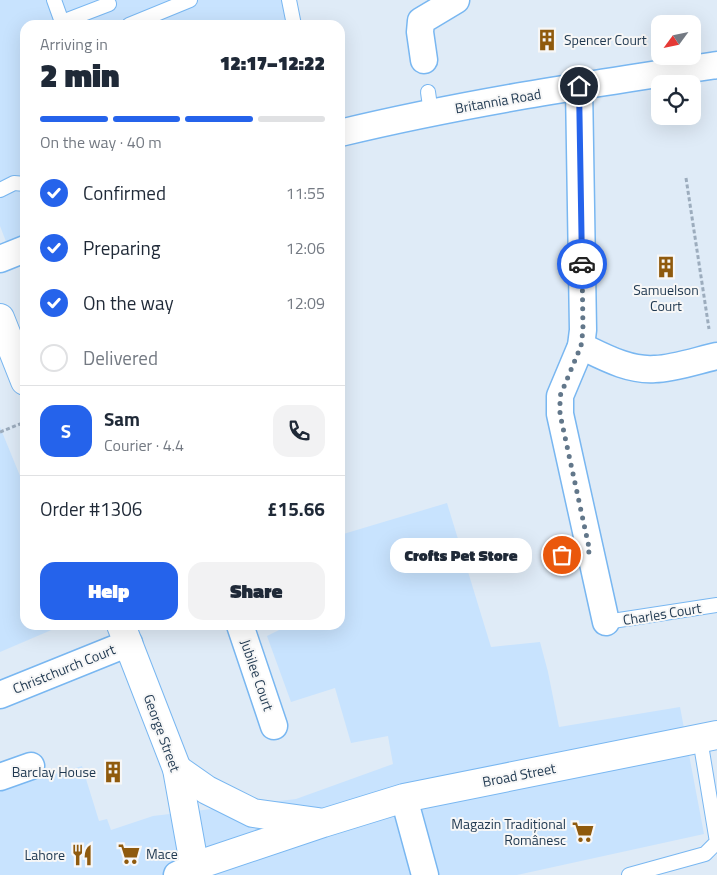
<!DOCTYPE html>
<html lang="en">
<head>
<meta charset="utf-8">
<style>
  :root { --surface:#fff; --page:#f2f2f3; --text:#1f2937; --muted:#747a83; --line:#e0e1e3; --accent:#2563eb }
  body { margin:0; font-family:"Titillium Web",sans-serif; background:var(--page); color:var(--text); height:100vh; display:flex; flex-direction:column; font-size:19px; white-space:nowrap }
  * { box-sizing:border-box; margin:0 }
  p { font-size:16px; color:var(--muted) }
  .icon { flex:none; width:28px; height:28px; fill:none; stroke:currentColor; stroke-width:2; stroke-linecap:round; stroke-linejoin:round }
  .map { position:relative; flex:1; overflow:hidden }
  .drawer { position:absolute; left:20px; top:20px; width:325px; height:610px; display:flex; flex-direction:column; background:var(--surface); border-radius:15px; box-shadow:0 5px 20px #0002 }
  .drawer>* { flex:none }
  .needle { width:32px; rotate:237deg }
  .tools { position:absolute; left:651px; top:15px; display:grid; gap:10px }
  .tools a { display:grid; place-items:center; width:50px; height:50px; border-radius:10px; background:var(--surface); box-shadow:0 5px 20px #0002; font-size:25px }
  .pin { position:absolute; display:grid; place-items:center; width:42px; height:42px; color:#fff; margin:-21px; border:2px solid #fff; border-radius:50%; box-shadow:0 1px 5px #0007 }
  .courier { position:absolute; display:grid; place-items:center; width:50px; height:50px; margin:-25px; border:4px solid #2563eb; border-radius:50%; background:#fff; color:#222; box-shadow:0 1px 6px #0007 }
  .bubble { position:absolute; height:35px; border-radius:15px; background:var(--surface); box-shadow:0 5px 20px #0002; font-size:16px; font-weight:800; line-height:35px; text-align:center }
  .head em { font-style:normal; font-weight:800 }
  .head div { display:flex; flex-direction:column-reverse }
  .head { display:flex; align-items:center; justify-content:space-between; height:85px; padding:0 20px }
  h1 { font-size:32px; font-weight:800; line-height:38px }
  .bar { display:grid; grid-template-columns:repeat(4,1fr); gap:8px 5px; align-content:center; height:60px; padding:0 20px }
  .bar i { height:6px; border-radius:4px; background:var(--line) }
  .bar .active { background:var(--accent) }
  .bar p { grid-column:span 4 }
  .line { display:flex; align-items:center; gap:12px; padding:0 20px; border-top:1px solid var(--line) }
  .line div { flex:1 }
  .round { display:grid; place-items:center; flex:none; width:52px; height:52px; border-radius:15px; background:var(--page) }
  ol { padding:0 20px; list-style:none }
  li { display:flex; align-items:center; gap:15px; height:55px }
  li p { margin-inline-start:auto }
  li .icon { padding:5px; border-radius:50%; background:var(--accent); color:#fff; stroke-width:4 }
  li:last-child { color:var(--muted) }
  li i { width:28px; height:28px; border:2px solid var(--line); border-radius:50% }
  .action { display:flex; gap:10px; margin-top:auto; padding:10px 20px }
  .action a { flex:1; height:58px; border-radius:15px; background:var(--accent); color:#fff; font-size:20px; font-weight:800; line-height:58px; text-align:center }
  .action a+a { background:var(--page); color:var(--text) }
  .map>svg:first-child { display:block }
</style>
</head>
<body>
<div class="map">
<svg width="717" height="875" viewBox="0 0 717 875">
  <rect width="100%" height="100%" fill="#dfebf7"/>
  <!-- built -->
  <g fill="#c8e3fe">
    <path d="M0,0H282L288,25H25V252L12,257L0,226Z"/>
    <path d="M0,427L25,488V625H63L0,652Z"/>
    <path d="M447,503L491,647L540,642L548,672L559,727L680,707L704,834L517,875H0V783L39,769L42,778L82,766L99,821L107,819L111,830L153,816L296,799L393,764L388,736L351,743L335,688L291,702L267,636L289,625H340V535Z"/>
  </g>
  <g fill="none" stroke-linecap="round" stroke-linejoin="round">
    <!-- service casing -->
    <g stroke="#79b7f1" stroke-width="16">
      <g id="service">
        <path d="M54,0L63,25"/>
        <path d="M289,0L294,25"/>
        <path d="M62,22L109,4"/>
        <path d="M129,25L190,0"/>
        <path d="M428,92L431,113"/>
        <path d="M0,190L14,183L25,184"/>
        <path d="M606,622L717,605"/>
        <path d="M629,875L705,854L717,842L700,739"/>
      </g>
    </g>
    <!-- minor casing -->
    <g stroke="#79b7f1" stroke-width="29">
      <g id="minor">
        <path d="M424,60L420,32L421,21L456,0"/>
        <path d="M579,86L583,330L581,346L560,396V414L606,622"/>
        <path d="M340,133C464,103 591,84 717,65"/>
        <path d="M0,259L25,249"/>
        <path d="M581,346C604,357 629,371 655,369C672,369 699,360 717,356"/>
        <path d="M562,555L590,552"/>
        <path d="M240,625L274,726"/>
        <path d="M0,695L129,643"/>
        <path d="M0,777L31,766"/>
        <path d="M404,798L425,875"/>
        <path d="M177,875L195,866"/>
      </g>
    </g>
    <!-- tertiary casing -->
    <g stroke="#79b7f1" stroke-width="30">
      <g id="tertiary">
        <path d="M0,318L25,381"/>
        <path d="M121,625L177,769L196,875"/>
        <path d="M177,769L207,790L253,813L318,822"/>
        <path d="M195,866L323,823L404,798L717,735"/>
      </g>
    </g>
    <!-- path -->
    <g stroke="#9cacbd" stroke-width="3" stroke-dasharray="4 2.5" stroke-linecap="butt">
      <path d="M686,178L709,329"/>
      <path d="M0,432L25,422"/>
    </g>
    <!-- service -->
    <use href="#service" stroke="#fff" stroke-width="14"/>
    <!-- minor -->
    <use href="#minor" stroke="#fff" stroke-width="26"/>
    <!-- tertiary -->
    <use href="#tertiary" stroke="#fff" stroke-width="28"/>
  </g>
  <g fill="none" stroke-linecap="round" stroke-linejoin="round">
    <!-- done -->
    <path stroke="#62778a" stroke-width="5" stroke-dasharray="0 9" d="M562,555L590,552L560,414V396L581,346L583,330L582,264"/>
    <!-- route -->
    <path stroke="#2563eb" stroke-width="6" d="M579,86L582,264"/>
  </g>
  <!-- icons -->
  <defs>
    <g id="building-bare" transform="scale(1.725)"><path d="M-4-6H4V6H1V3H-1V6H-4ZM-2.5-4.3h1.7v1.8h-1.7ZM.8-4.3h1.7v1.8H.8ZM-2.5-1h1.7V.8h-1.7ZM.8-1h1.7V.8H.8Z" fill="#8f5a0d" stroke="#f7f7f7" stroke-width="2.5" paint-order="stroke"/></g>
    <g id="supermarket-bare" transform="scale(1.725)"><path d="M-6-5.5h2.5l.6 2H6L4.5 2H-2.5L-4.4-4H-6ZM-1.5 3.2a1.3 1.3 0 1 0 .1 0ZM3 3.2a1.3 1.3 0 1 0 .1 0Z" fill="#8f5a0d" stroke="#f7f7f7" stroke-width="2.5" paint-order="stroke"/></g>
    <g id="restaurant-bare" transform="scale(1.725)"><path d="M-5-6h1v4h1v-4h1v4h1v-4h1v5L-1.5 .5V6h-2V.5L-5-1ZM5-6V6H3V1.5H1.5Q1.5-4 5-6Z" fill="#8f5a0d" stroke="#f7f7f7" stroke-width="2.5" paint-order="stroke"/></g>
  </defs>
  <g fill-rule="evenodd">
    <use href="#building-bare" x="547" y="40"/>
    <use href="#building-bare" x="666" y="267"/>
    <use href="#building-bare" x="113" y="772"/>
    <use href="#supermarket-bare" x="583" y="832"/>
    <use href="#supermarket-bare" x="129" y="854"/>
    <use href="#restaurant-bare" x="82" y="855"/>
  </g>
  <g text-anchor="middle" stroke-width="4" stroke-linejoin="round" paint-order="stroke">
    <!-- poi labels -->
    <g font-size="14" fill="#1f3850" stroke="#f7f7f7" text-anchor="end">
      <text x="564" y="45" text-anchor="start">Spencer Court</text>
      <text x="666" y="295" text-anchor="middle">Samuelson<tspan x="666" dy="16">Court</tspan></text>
      <text x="96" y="777">Barclay House</text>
      <text x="566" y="829">Magazin Tradițional<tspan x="566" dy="16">Românesc</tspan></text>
      <text x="146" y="859" text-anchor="start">Mace</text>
      <text x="65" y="860">Lahore</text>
    </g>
    <!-- street labels -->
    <g font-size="14" fill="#1f3850" stroke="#f7f7f7">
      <text transform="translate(498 101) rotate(-10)" y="5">Britannia Road</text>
      <text transform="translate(662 614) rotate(-9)" y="5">Charles Court</text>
      <text transform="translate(64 669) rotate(-22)" y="5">Christchurch Court</text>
      <text transform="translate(257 675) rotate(71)" y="5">Jubilee Court</text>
      <text transform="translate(162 733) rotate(70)" y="5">George Street</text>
      <text transform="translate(519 775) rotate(-11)" y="5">Broad Street</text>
    </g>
  </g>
</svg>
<div class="tools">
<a><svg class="needle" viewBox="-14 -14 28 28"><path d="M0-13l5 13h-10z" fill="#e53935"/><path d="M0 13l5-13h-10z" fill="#747a83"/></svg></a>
<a><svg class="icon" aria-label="locate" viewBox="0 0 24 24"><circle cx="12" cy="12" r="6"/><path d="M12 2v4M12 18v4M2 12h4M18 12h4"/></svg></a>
</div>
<div class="pin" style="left:562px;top:555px;background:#ea580c"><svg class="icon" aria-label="bag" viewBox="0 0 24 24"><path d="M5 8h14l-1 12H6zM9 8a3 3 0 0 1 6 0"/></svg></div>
<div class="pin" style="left:579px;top:86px;background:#1f2937"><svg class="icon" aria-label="home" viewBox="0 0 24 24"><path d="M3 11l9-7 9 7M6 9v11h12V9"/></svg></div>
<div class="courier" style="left:582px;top:264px"><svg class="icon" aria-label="car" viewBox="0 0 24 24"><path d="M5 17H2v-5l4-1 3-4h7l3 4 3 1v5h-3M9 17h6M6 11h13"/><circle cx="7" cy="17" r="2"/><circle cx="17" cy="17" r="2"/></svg></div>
<div class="bubble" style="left:390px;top:538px;width:142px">Crofts Pet Store</div>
<section class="drawer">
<div class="head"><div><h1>2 min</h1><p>Arriving in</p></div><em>12:17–12:22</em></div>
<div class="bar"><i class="active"></i><i class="active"></i><i class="active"></i><i></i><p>On the way · 40 m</p></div>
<ol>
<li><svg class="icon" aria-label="check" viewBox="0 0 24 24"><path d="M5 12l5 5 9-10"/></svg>Confirmed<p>11:55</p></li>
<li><svg class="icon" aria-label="check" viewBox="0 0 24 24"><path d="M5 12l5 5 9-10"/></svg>Preparing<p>12:06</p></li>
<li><svg class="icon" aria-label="check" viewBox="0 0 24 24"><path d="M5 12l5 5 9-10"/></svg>On the way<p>12:09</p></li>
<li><i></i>Delivered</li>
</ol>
<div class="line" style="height:90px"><b class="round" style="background:var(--accent);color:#fff">S</b><div><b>Sam</b><p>Courier · 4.4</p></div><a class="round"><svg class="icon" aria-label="phone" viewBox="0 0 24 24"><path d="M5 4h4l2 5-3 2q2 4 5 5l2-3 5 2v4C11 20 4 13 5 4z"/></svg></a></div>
<div class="line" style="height:65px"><div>Order #1306</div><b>£15.66</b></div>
<div class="action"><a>Help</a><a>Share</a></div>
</section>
</div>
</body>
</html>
